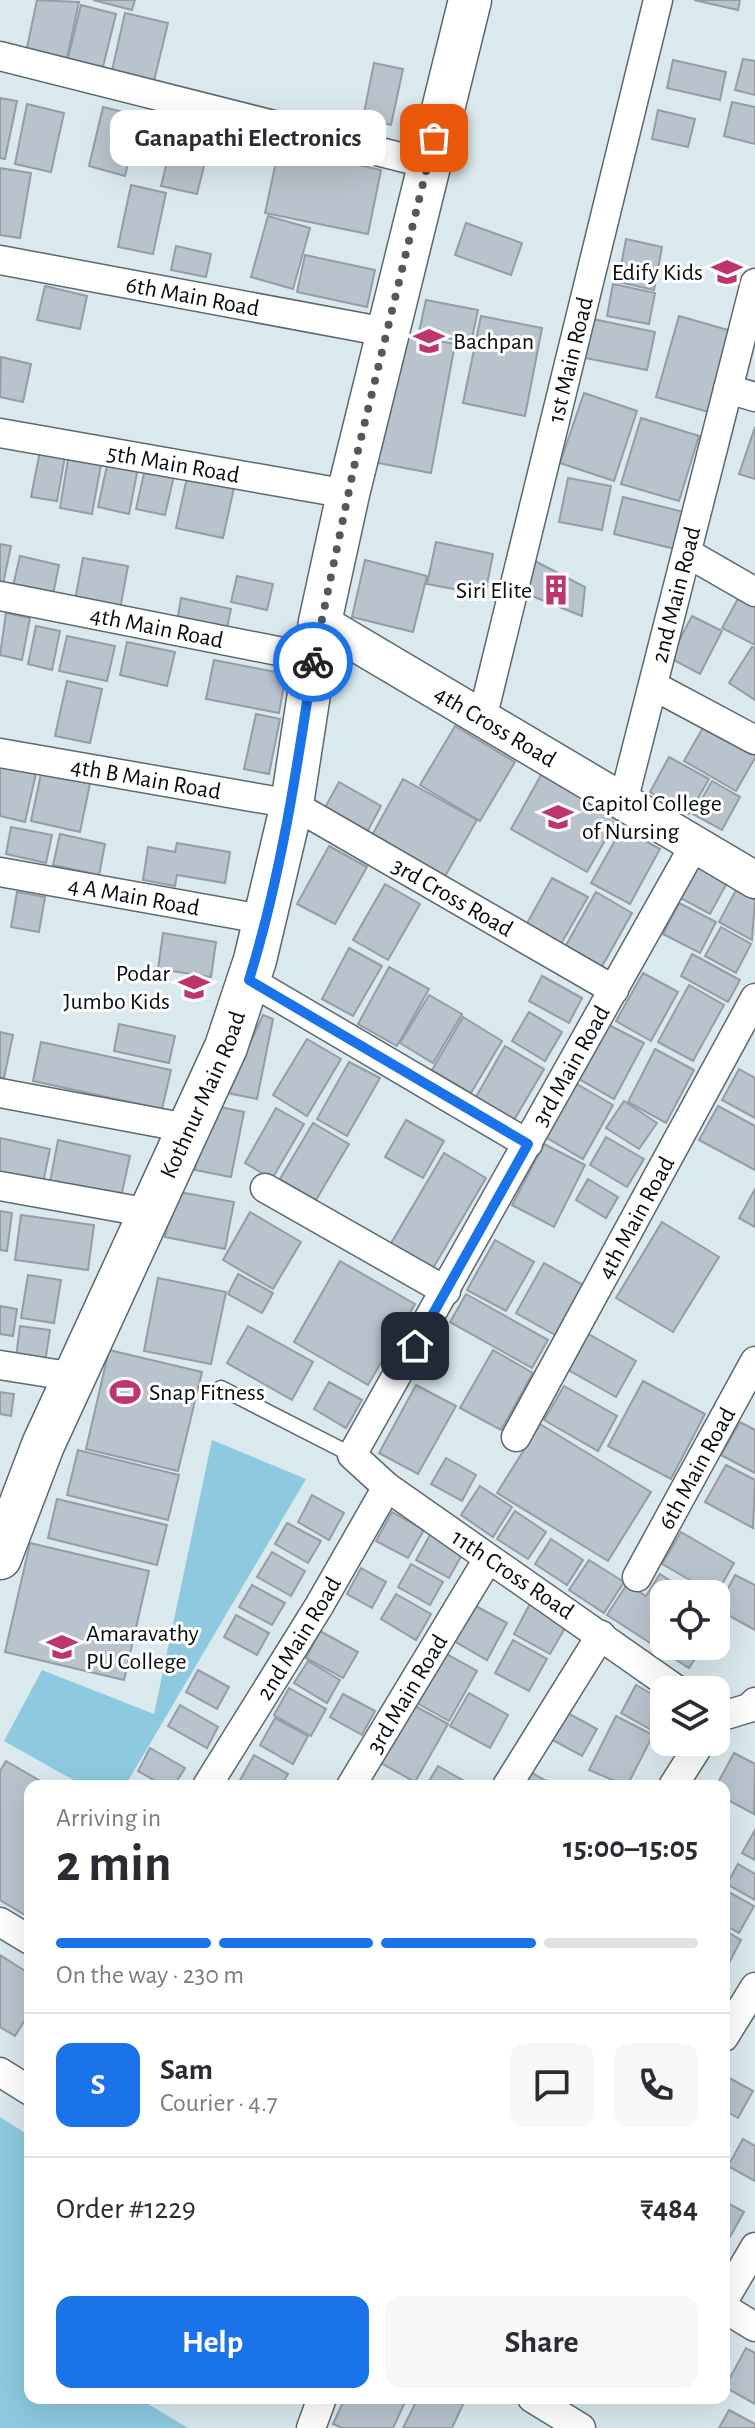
<!DOCTYPE html>
<html lang="en">
<head>
<meta charset="utf-8">
<style>
  :root { --surface:#fff; --page:#f7f7f7; --text:#2b2b33; --muted:#7c7c81; --line:#e1e1e2; --accent:#1a73e8 }
  body { margin:0; font-family:"Alegreya Sans",sans-serif; background:var(--page); color:var(--text); height:100vh; display:flex; flex-direction:column; font-size:30px; white-space:nowrap }
  * { box-sizing:border-box; margin:0 }
  p { font-size:26px; color:var(--muted) }
  .icon { flex:none; width:44px; height:44px; fill:none; stroke:currentColor; stroke-width:2; stroke-linecap:round; stroke-linejoin:round }
  .map { position:relative; flex:1; overflow:hidden }
  .details { position:absolute; left:24px; top:1780px; width:706px; height:624px; display:flex; flex-direction:column; background:var(--surface); border-radius:16px; box-shadow:0 8px 32px #0002 }
  .details>* { flex:none }
  .buttons { position:absolute; left:650px; top:1580px; display:grid; gap:16px }
  .buttons a { display:grid; place-items:center; width:80px; height:80px; border-radius:16px; background:var(--surface); box-shadow:0 8px 32px #0002; font-size:40px }
  .pin { position:absolute; display:grid; place-items:center; width:68px; height:68px; color:#fff; margin:-34px; border-radius:16px; box-shadow:0 4px 12px #0006 }
  .courier { position:absolute; display:grid; place-items:center; width:80px; height:80px; margin:-40px; border:6px solid #1a73e8; border-radius:50%; background:#fff; color:#222; box-shadow:0 2px 10px #0007 }
  .bubble { position:absolute; height:56px; border-radius:16px; background:var(--surface); box-shadow:0 8px 32px #0002; font-size:26px; font-weight:700; line-height:56px; text-align:center }
  .head em { font-style:normal; font-weight:700 }
  .head div { display:flex; flex-direction:column-reverse }
  .head { display:flex; align-items:center; justify-content:space-between; height:136px; padding:0 32px }
  h1 { font-size:52px; font-weight:700; line-height:60px }
  .bar { display:grid; grid-template-columns:repeat(4,1fr); gap:12px 8px; align-content:center; height:96px; padding:0 32px }
  .bar i { height:10px; border-radius:6px; background:var(--line) }
  .bar .on { background:var(--accent) }
  .bar p { grid-column:span 4 }
  .line { display:flex; align-items:center; gap:20px; padding:0 32px; border-top:2px solid var(--line) }
  .line div { flex:1 }
  .round { display:grid; place-items:center; flex:none; width:84px; height:84px; border-radius:16px; background:var(--page) }
  .button { display:flex; gap:16px; margin-top:auto; padding:16px 32px }
  .button a { flex:1; height:92px; border-radius:16px; background:var(--accent); color:#fff; font-size:32px; font-weight:700; line-height:92px; text-align:center }
  .button a+a { background:var(--page); color:var(--text) }
  .map>svg:first-child { display:block }
</style>
</head>
<body>
<div class="map">
<svg width="755" height="2428" viewBox="0 0 755 2428">
  <rect width="100%" height="100%" fill="#dae9ee"/>
  <!-- green -->
  <g fill="#8dc9df">
    <path d="M212,1440L306,1479L125,1786H84L4,1741L42,1670L154,1714Z"/>
    <path d="M0,2117L30,2136V2398H138L188,2428H0Z"/>
  </g>
  <!-- building -->
  <g fill="#b9c3cd" stroke="#949da6" stroke-width="2">
    <path d="M37,0L79,2L64,71L24,62Z"/>
    <path d="M93,0H135L132,10Z"/>
    <path d="M694,0H740L738,10Z"/>
    <path d="M81,5L116,14L101,75L66,66Z"/>
    <path d="M125,13L168,23L153,85L111,75Z"/>
    <path d="M743,59L755,61V95L735,90Z"/>
    <path d="M673,60L726,72L720,100L667,88Z"/>
    <path d="M374,63L403,69L391,125L363,118Z"/>
    <path d="M0,98L17,101L5,159L0,158Z"/>
    <path d="M732,102L755,107V144L724,136Z"/>
    <path d="M27,104L64,113L51,172L15,164Z"/>
    <path d="M103,107L140,116L125,176L89,166Z"/>
    <path d="M658,110L695,119L688,147L652,139Z"/>
    <path d="M177,121L213,130L197,194L161,186Z"/>
    <path d="M279,148L381,170L368,234L265,213Z"/>
    <path d="M0,168L31,173L20,238L0,235Z"/>
    <path d="M131,185L166,193L153,254L118,247Z"/>
    <path d="M268,216L310,228L293,289L251,277Z"/>
    <path d="M466,223L522,243L511,275L455,255Z"/>
    <path d="M626,239L662,247L654,290L618,282Z"/>
    <path d="M176,246L211,254L206,277L171,270Z"/>
    <path d="M305,255L375,270L367,307L297,292Z"/>
    <path d="M613,284L655,293L649,324L607,316Z"/>
    <path d="M45,286L87,296L80,329L37,320Z"/>
    <path d="M426,300L478,310L471,343L419,332Z"/>
    <path d="M481,316L542,328L525,416L463,403Z"/>
    <path d="M679,316L735,332L712,413L656,397Z"/>
    <path d="M593,319L655,332L647,370L585,358Z"/>
    <path d="M397,333L455,344L431,473L373,462Z"/>
    <path d="M1,357L31,364L23,402L0,397Z"/>
    <path d="M584,393L637,411L614,481L560,463Z"/>
    <path d="M641,418L699,436L679,501L621,484Z"/>
    <path d="M755,427V479L739,474Z"/>
    <path d="M41,446L66,451L57,501L31,497Z"/>
    <path d="M69,453L102,459L92,514L60,508Z"/>
    <path d="M147,460L176,467L165,515L136,509Z"/>
    <path d="M108,461L138,468L129,514L98,507Z"/>
    <path d="M188,473L235,483L223,538L176,528Z"/>
    <path d="M568,478L611,486L602,530L559,522Z"/>
    <path d="M623,497L684,512L675,549L614,534Z"/>
    <path d="M436,542L493,554L485,595L427,584Z"/>
    <path d="M0,544L11,546L2,589H0Z"/>
    <path d="M20,556L59,565L53,595L13,586Z"/>
    <path d="M83,558L128,566L119,614L74,605Z"/>
    <path d="M365,560L427,576L413,632L352,617Z"/>
    <path d="M533,560L585,587L582,616L527,594Z"/>
    <path d="M237,576L273,584L267,610L231,602Z"/>
    <path d="M741,593L755,600V645L722,628Z"/>
    <path d="M181,598L231,609L226,632L177,622Z"/>
    <path d="M6,613L30,618L22,660L0,655Z"/>
    <path d="M692,616L722,631L700,674L670,658Z"/>
    <path d="M36,626L60,631L52,670L28,664Z"/>
    <path d="M67,636L115,646L107,681L59,671Z"/>
    <path d="M127,642L175,652L167,686L120,675Z"/>
    <path d="M752,647L755,648V700L729,683Z"/>
    <path d="M214,660L286,674L279,713L206,699Z"/>
    <path d="M67,681L102,689L90,743L55,736Z"/>
    <path d="M256,714L280,719L269,774L244,769Z"/>
    <path d="M709,717L755,743V758L736,791L684,761Z"/>
    <path d="M455,726L515,762L480,821L420,785Z"/>
    <path d="M669,757L709,779L689,814L650,792Z"/>
    <path d="M0,761L37,769L25,822L0,816Z"/>
    <path d="M42,769L91,779L80,832L31,821Z"/>
    <path d="M541,775L618,818L587,872L511,829Z"/>
    <path d="M403,779L477,820L444,878L371,837Z"/>
    <path d="M712,781L740,797L722,830L693,814Z"/>
    <path d="M339,782L381,806L365,836L322,813Z"/>
    <path d="M11,827L52,835L46,863L6,854Z"/>
    <path d="M622,828L660,849L630,904L591,883Z"/>
    <path d="M60,834L105,844L99,875L53,865Z"/>
    <path d="M177,843L230,852L225,883L177,875L175,886L143,880L148,847L175,852Z"/>
    <path d="M329,846L367,867L335,924L297,904Z"/>
    <path d="M694,865L727,883L710,914L677,896Z"/>
    <path d="M552,878L588,897L561,944L526,925Z"/>
    <path d="M385,884L420,904L388,960L353,940Z"/>
    <path d="M736,890L755,900L752,940L719,922Z"/>
    <path d="M17,892L45,897L39,932L11,927Z"/>
    <path d="M596,892L632,913L601,968L565,947Z"/>
    <path d="M679,903L716,922L700,953L663,934Z"/>
    <path d="M721,927L751,944L736,973L705,956Z"/>
    <path d="M163,933L216,942L211,977L158,969Z"/>
    <path d="M349,948L382,966L353,1016L322,999Z"/>
    <path d="M692,954L740,980L728,1002L681,976Z"/>
    <path d="M389,967L429,989L397,1046L358,1024Z"/>
    <path d="M643,973L678,992L651,1041L616,1021Z"/>
    <path d="M542,976L582,998L569,1023L529,1001Z"/>
    <path d="M689,985L724,1005L693,1061L658,1042Z"/>
    <path d="M429,995L462,1014L433,1063L400,1043Z"/>
    <path d="M529,1012L562,1032L545,1061L512,1041Z"/>
    <path d="M263,1015L273,1019L257,1099L227,1093Z"/>
    <path d="M463,1017L502,1041L471,1093L432,1070Z"/>
    <path d="M119,1024L175,1036L169,1063L114,1051Z"/>
    <path d="M609,1025L644,1043L614,1099L579,1079Z"/>
    <path d="M0,1032L13,1035L4,1078L0,1077Z"/>
    <path d="M307,1039L341,1059L307,1116L273,1095Z"/>
    <path d="M41,1042L171,1070L162,1109L33,1081Z"/>
    <path d="M505,1046L544,1069L514,1120L476,1097Z"/>
    <path d="M655,1049L694,1070L666,1123L628,1102Z"/>
    <path d="M349,1062L380,1078L347,1136L317,1119Z"/>
    <path d="M739,1069L755,1078V1118L722,1100Z"/>
    <path d="M575,1083L613,1105L583,1159L545,1137Z"/>
    <path d="M624,1101L657,1123L639,1149L606,1128Z"/>
    <path d="M207,1104L244,1112L231,1177L195,1170Z"/>
    <path d="M718,1106L755,1126V1170L699,1140Z"/>
    <path d="M276,1108L304,1124L272,1179L245,1163Z"/>
    <path d="M406,1120L444,1141L423,1178L385,1157Z"/>
    <path d="M313,1123L349,1144L316,1200L280,1179Z"/>
    <path d="M606,1137L644,1159L627,1187L590,1165Z"/>
    <path d="M0,1138L50,1149L43,1183L0,1174Z"/>
    <path d="M58,1140L130,1156L121,1197L50,1182Z"/>
    <path d="M544,1144L585,1165L554,1227L512,1205Z"/>
    <path d="M444,1153L486,1178L432,1270L390,1245Z"/>
    <path d="M588,1179L618,1197L606,1218L576,1200Z"/>
    <path d="M755,1189V1227L739,1218Z"/>
    <path d="M174,1191L234,1202L225,1249L165,1237Z"/>
    <path d="M0,1211L12,1213L7,1251L0,1250Z"/>
    <path d="M250,1212L301,1242L273,1289L223,1260Z"/>
    <path d="M21,1215L94,1225L88,1270L15,1260Z"/>
    <path d="M662,1222L719,1257L673,1332L616,1298Z"/>
    <path d="M495,1240L534,1262L506,1311L467,1290Z"/>
    <path d="M340,1261L415,1304L368,1385L294,1342Z"/>
    <path d="M544,1263L583,1285L555,1335L516,1313Z"/>
    <path d="M238,1274L273,1293L262,1313L228,1294Z"/>
    <path d="M28,1275L61,1280L54,1323L21,1318Z"/>
    <path d="M158,1278L226,1292L211,1364L144,1351Z"/>
    <path d="M466,1294L548,1340L532,1368L450,1322Z"/>
    <path d="M0,1306L17,1309L13,1336L0,1334Z"/>
    <path d="M20,1326L50,1330L44,1369L15,1365Z"/>
    <path d="M248,1326L313,1362L292,1400L227,1363Z"/>
    <path d="M585,1332L636,1361L616,1397L565,1368Z"/>
    <path d="M109,1350L202,1372L178,1471L86,1449Z"/>
    <path d="M493,1350L533,1373L501,1430L460,1408Z"/>
    <path d="M643,1381L705,1414L671,1479L608,1446Z"/>
    <path d="M329,1382L362,1400L346,1428L314,1409Z"/>
    <path d="M416,1385L456,1406L418,1474L379,1453Z"/>
    <path d="M564,1386L617,1416L598,1451L544,1420Z"/>
    <path d="M0,1392L14,1394L11,1416L0,1414Z"/>
    <path d="M740,1422L755,1430V1473L721,1455Z"/>
    <path d="M540,1424L651,1492L608,1561L497,1493Z"/>
    <path d="M78,1450L179,1475L168,1520L67,1495Z"/>
    <path d="M446,1458L476,1475L462,1501L431,1484Z"/>
    <path d="M726,1465L755,1480L753,1528L705,1502Z"/>
    <path d="M480,1486L512,1507L493,1537L461,1515Z"/>
    <path d="M312,1495L344,1513L329,1540L298,1522Z"/>
    <path d="M57,1499L167,1525L157,1565L48,1538Z"/>
    <path d="M515,1511L546,1532L528,1559L497,1539Z"/>
    <path d="M392,1512L424,1530L408,1558L376,1541Z"/>
    <path d="M287,1523L321,1541L308,1563L275,1544Z"/>
    <path d="M681,1532L734,1563L716,1595L662,1564Z"/>
    <path d="M431,1533L464,1551L449,1578L416,1560Z"/>
    <path d="M551,1539L583,1560L567,1585L535,1564Z"/>
    <path d="M30,1543L149,1571L124,1680L5,1652Z"/>
    <path d="M272,1552L305,1571L291,1596L257,1577Z"/>
    <path d="M589,1560L624,1582L604,1613L569,1590Z"/>
    <path d="M411,1564L443,1582L430,1605L398,1587Z"/>
    <path d="M361,1568L386,1582L372,1608L347,1594Z"/>
    <path d="M660,1574L691,1594H664V1646H703L689,1668L607,1615L627,1584L646,1596Z"/>
    <path d="M735,1575L755,1585V1630L717,1609Z"/>
    <path d="M252,1585L285,1603L272,1625L239,1607Z"/>
    <path d="M396,1594L431,1614L416,1640L381,1619Z"/>
    <path d="M532,1600L569,1621L550,1654L514,1634Z"/>
    <path d="M474,1605L507,1623L487,1660L454,1641Z"/>
    <path d="M236,1615L269,1633L257,1655L224,1637Z"/>
    <path d="M320,1631L358,1652L343,1678L306,1658Z"/>
    <path d="M513,1640L547,1659L529,1691L495,1673Z"/>
    <path d="M445,1653L477,1671L449,1721L417,1703Z"/>
    <path d="M308,1661L340,1680L327,1703L294,1683Z"/>
    <path d="M198,1670L229,1687L217,1709L186,1692Z"/>
    <path d="M636,1685L664,1701V1721L657,1733L621,1713Z"/>
    <path d="M289,1688L326,1709L311,1736L274,1715Z"/>
    <path d="M469,1693L508,1715L490,1748L450,1726Z"/>
    <path d="M343,1694L375,1711L362,1735L330,1717Z"/>
    <path d="M180,1705L218,1727L207,1748L168,1726Z"/>
    <path d="M413,1705L448,1724L415,1782L381,1763Z"/>
    <path d="M564,1711L597,1729L582,1756L549,1738Z"/>
    <path d="M616,1716L653,1735L627,1786L589,1770Z"/>
    <path d="M275,1718L308,1736L293,1764L260,1745Z"/>
    <path d="M150,1748L185,1768L174,1786H164L138,1771Z"/>
    <path d="M734,1753L755,1764L754,1814L724,1798V1786H716Z"/>
    <path d="M254,1755L288,1774L281,1786H251L240,1780Z"/>
    <path d="M6,1761L49,1786H30V1918L0,1900V1771Z"/>
    <path d="M438,1766L473,1786H426Z"/>
    <path d="M527,1770L555,1786H519Z"/>
    <path d="M755,1830V1860L742,1853Z"/>
    <path d="M738,1864L755,1874V1900L727,1884Z"/>
    <path d="M725,1890L754,1906L739,1933L724,1925Z"/>
    <path d="M724,1930L741,1940L729,1963L724,1960Z"/>
    <path d="M0,1955L30,1974V2012L15,2036L0,2027Z"/>
    <path d="M724,2075L753,2091L738,2118L724,2110Z"/>
    <path d="M743,2139L755,2146V2181L728,2166Z"/>
    <path d="M724,2201L744,2212L727,2242L724,2240Z"/>
    <path d="M746,2348L755,2353V2404L725,2387Z"/>
    <path d="M345,2398H407L393,2428H342L333,2424Z"/>
    <path d="M418,2398H466L452,2428H403Z"/>
    <path d="M729,2410L755,2424V2428H719Z"/>
  </g>
  <g fill="none" stroke-linecap="round" stroke-linejoin="round">
    <!-- service casing -->
    <g stroke="#5b686d" stroke-width="17">
      <path id="service" d="M221,1388L352,1455"/>
    </g>
    <!-- minor casing -->
    <g stroke="#5b686d" stroke-width="31">
      <g id="minor">
        <path d="M0,56L428,164"/>
        <path id="s1" d="M0,260L386,332"/>
        <path d="M728,389L755,397"/>
        <path id="s2" d="M0,433L348,494"/>
        <path d="M689,554L755,592"/>
        <path id="s3" d="M0,596L313,658"/>
        <path d="M654,686L755,740"/>
        <path id="s4" d="M482,719L658,0"/>
        <path id="s5" d="M0,753L292,804L614,990"/>
        <path id="s6" d="M623,802L755,283"/>
        <path id="s7" d="M0,872L267,920"/>
        <path d="M249,980L528,1144"/>
        <path d="M0,1093L187,1128"/>
        <path d="M0,1186L150,1213"/>
        <path d="M265,1188L446,1291"/>
        <path d="M0,1365L75,1377"/>
        <path id="s8" d="M516,1437L755,998"/>
        <path id="s9" d="M637,1577L755,1361"/>
        <path id="s10" d="M677,1690L387,1487L352,1455L695,844"/>
        <path d="M716,1718L749,1708L755,1702"/>
        <path id="s11" d="M207,1786L319,1606L387,1487"/>
        <path id="s12" d="M351,1786L488,1559"/>
        <path d="M507,1786L601,1635"/>
        <path d="M673,1786L701,1742"/>
        <path d="M0,1922L30,1940"/>
        <path d="M724,2037L755,1987"/>
        <path d="M0,2072L30,2091"/>
        <path d="M724,2300L755,2247"/>
        <path d="M724,2308L755,2327"/>
        <path d="M532,2398L581,2428"/>
        <path d="M311,2428L322,2398"/>
      </g>
    </g>
    <!-- tertiary casing -->
    <g stroke="#5b686d" stroke-width="39">
      <g id="tertiary">
        <path id="s13" d="M320,622L755,880"/>
      </g>
    </g>
    <!-- secondary casing -->
    <g stroke="#5b686d" stroke-width="45">
      <g id="secondary">
        <path id="s14" d="M0,1558L43,1445L226,1047L255,960L292,804L320,622L348,494L470,0"/>
      </g>
    </g>
    <!-- service -->
    <use href="#service" stroke="#fff" stroke-width="14"/>
    <!-- minor -->
    <use href="#minor" stroke="#fff" stroke-width="28"/>
    <!-- tertiary -->
    <use href="#tertiary" stroke="#fff" stroke-width="36"/>
    <!-- secondary -->
    <use href="#secondary" stroke="#fff" stroke-width="42"/>
  </g>
  <g fill="none" stroke-linecap="round" stroke-linejoin="round">
    <!-- done -->
    <path stroke="#52595c" stroke-width="8" stroke-dasharray="0 14.4" d="M313,662L354,467L434,138"/>
    <!-- route -->
    <path stroke="#1a73e8" stroke-width="10" d="M313,662C297,769 281,876 249,980L528,1144L415,1346"/>
  </g>
  <!-- icons -->
  <defs>
    <g id="school-bare" transform="scale(2.4)"><path d="M0-5L7-2L0 1L-7-2ZM-4 1L0 2.5L4 1V4Q0 6-4 4Z" fill="#be346e" stroke="#fff" stroke-width="2.5" paint-order="stroke"/></g>
    <g id="building-bare" transform="scale(2.4)"><path d="M-4-6H4V6H1V3H-1V6H-4ZM-2.5-4.3h1.7v1.8h-1.7ZM.8-4.3h1.7v1.8H.8ZM-2.5-1h1.7V.8h-1.7ZM.8-1h1.7V.8H.8Z" fill="#be346e" stroke="#fff" stroke-width="2.5" paint-order="stroke"/></g>
    <g id="university-bare" transform="scale(2.4)"><path d="M0-5L7-2L0 1L-7-2ZM-4 1L0 2.5L4 1V4Q0 6-4 4Z" fill="#be346e" stroke="#fff" stroke-width="2.5" paint-order="stroke"/></g>
    <g id="stadium-bare" transform="scale(2.4)"><path d="M0-5a6.5 5 0 1 0 0 10a6.5 5 0 1 0 0-10ZM-3.5-1.8h7v3.6h-7Z" fill="#be346e" stroke="#fff" stroke-width="2.5" paint-order="stroke"/></g>
  </defs>
  <g fill-rule="evenodd">
    <use href="#school-bare" x="727" y="272"/>
    <use href="#school-bare" x="429" y="341"/>
    <use href="#building-bare" x="556" y="590"/>
    <use href="#university-bare" x="558" y="817"/>
    <use href="#school-bare" x="194" y="987"/>
    <use href="#stadium-bare" x="125" y="1392"/>
    <use href="#university-bare" x="62" y="1647"/>
  </g>
  <g text-anchor="middle" stroke-width="6" stroke-linejoin="round" paint-order="stroke">
    <!-- poi labels -->
    <g font-size="24" fill="#080c0e" stroke="#fff" text-anchor="start">
      <text x="703" y="280" text-anchor="end">Edify Kids</text>
      <text x="453" y="349">Bachpan</text>
      <text x="532" y="598" text-anchor="end">Siri Elite</text>
      <text x="582" y="811">Capitol College<tspan x="582" dy="28">of Nursing</tspan></text>
      <text x="170" y="981" text-anchor="end">Podar<tspan x="170" dy="28">Jumbo Kids</tspan></text>
      <text x="149" y="1400">Snap Fitness</text>
      <text x="86" y="1641">Amaravathy<tspan x="86" dy="28">PU College</tspan></text>
    </g>
    <!-- street labels -->
    <g font-size="24" fill="#080c0e" stroke="#fff">
      <text dy="8" stroke="none"><textPath href="#s1" startOffset="196">6th Main Road</textPath></text>
      <text dy="8" stroke="none"><textPath href="#s4" startOffset="370">1st Main Road</textPath></text>
      <text dy="8" stroke="none"><textPath href="#s2" startOffset="176">5th Main Road</textPath></text>
      <text dy="8" stroke="none"><textPath href="#s6" startOffset="214">2nd Main Road</textPath></text>
      <text dy="8" stroke="none"><textPath href="#s3" startOffset="160">4th Main Road</textPath></text>
      <text dy="8" stroke="none"><textPath href="#s13" startOffset="204">4th Cross Road</textPath></text>
      <text dy="8" stroke="none"><textPath href="#s5" startOffset="148">4th B Main Road</textPath></text>
      <text dy="8" stroke="none"><textPath href="#s7" startOffset="136">4 A Main Road</textPath></text>
      <text dy="8" stroke="none"><textPath href="#s5" startOffset="482">3rd Cross Road</textPath></text>
      <text dy="8" stroke="none"><textPath href="#s10" startOffset="848">3rd Main Road</textPath></text>
      <text dy="8" stroke="none"><textPath href="#s14" startOffset="506">Kothnur Main Road</textPath></text>
      <text dy="8" stroke="none"><textPath href="#s8" startOffset="250">4th Main Road</textPath></text>
      <text dy="8" stroke="none"><textPath href="#s9" startOffset="124">6th Main Road</textPath></text>
      <text transform="translate(513 1574) rotate(34)" y="8">11th Cross Road</text>
      <text dy="8" stroke="none"><textPath href="#s11" startOffset="174">2nd Main Road</textPath></text>
      <text dy="8" stroke="none"><textPath href="#s12" startOffset="108">3rd Main Road</textPath></text>
    </g>
  </g>
</svg>
<div class="buttons">
<a><svg class="icon" aria-label="locate" viewBox="0 0 24 24"><circle cx="12" cy="12" r="6"/><path d="M12 2v4M12 18v4M2 12h4M18 12h4"/></svg></a>
<a><svg class="icon" aria-label="layers" viewBox="0 0 24 24"><path d="M12 4l9 5-9 5-9-5zM3 14l9 5 9-5"/></svg></a>
</div>
<div class="pin" style="left:434px;top:138px;background:#ea580c"><svg class="icon" aria-label="bag" viewBox="0 0 24 24"><path d="M5 8h14l-1 12H6zM9 8a3 3 0 0 1 6 0"/></svg></div>
<div class="pin" style="left:415px;top:1346px;background:#1f2937"><svg class="icon" aria-label="home" viewBox="0 0 24 24"><path d="M3 11l9-7 9 7M6 9v11h12V9"/></svg></div>
<div class="courier" style="left:313px;top:662px"><svg class="icon" aria-label="bike" viewBox="0 0 24 24"><circle cx="6" cy="16" r="4"/><circle cx="18" cy="16" r="4"/><path d="M6 16l4-8h5l3 8M10 8l3 8H6M13 5h3"/></svg></div>
<div class="bubble" style="left:110px;top:110px;width:276px">Ganapathi Electronics</div>
<section class="details">
<div class="head"><div><h1>2 min</h1><p>Arriving in</p></div><em>15:00–15:05</em></div>
<div class="bar"><i class="on"></i><i class="on"></i><i class="on"></i><i></i><p>On the way · 230 m</p></div>
<div class="line" style="height:144px"><b class="round" style="background:var(--accent);color:#fff">S</b><div><b>Sam</b><p>Courier · 4.7</p></div><a class="round"><svg class="icon" aria-label="chat" viewBox="0 0 24 24"><path d="M4 5h16v11H9l-5 4z"/></svg></a><a class="round"><svg class="icon" aria-label="phone" viewBox="0 0 24 24"><path d="M5 4h4l2 5-3 2q2 4 5 5l2-3 5 2v4C11 20 4 13 5 4z"/></svg></a></div>
<div class="line" style="height:104px"><div>Order #1229</div><b>₹484</b></div>
<div class="button"><a>Help</a><a>Share</a></div>
</section>
</div>
</body>
</html>
